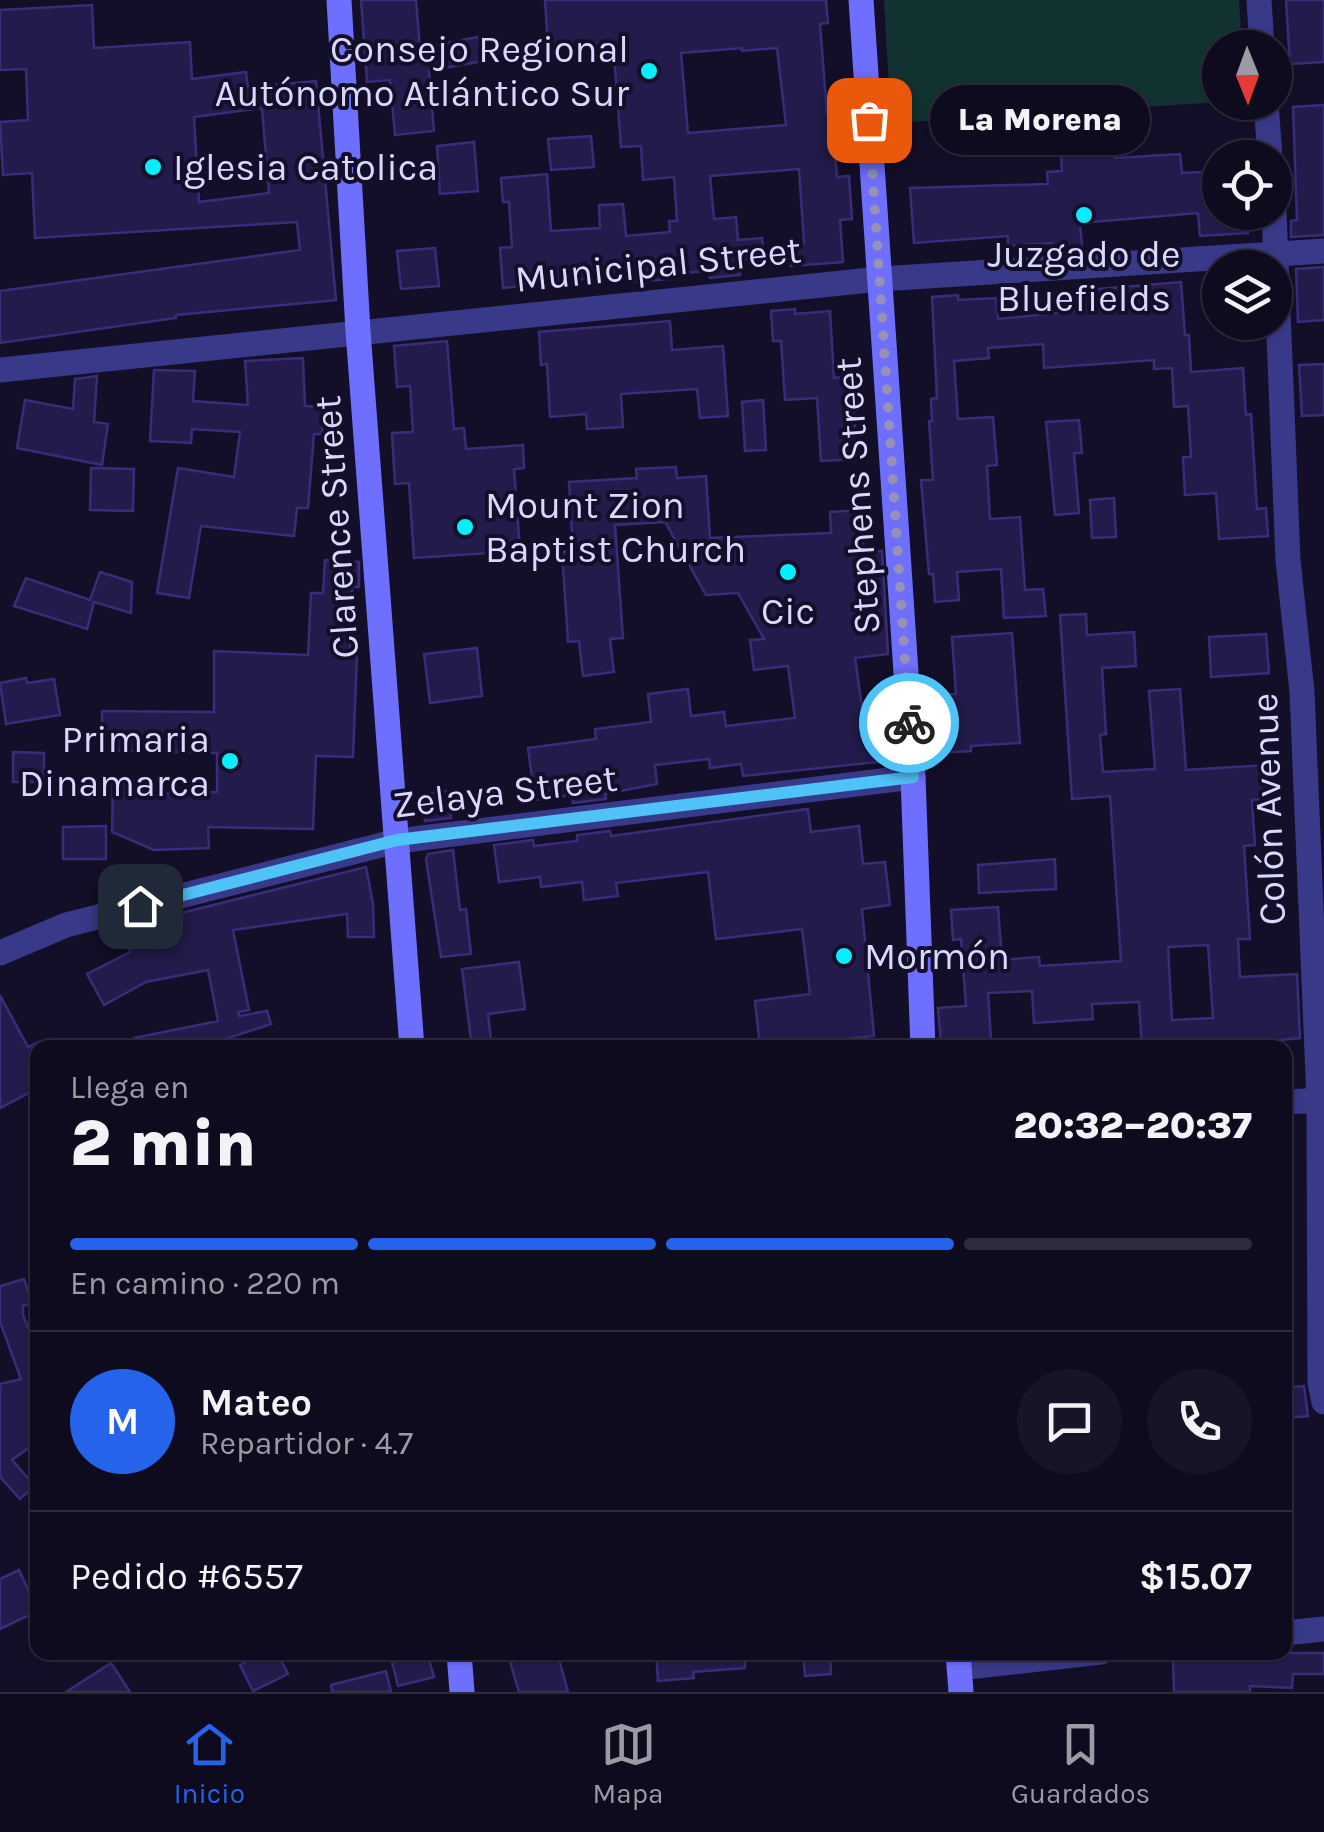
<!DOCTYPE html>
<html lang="es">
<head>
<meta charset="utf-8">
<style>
  :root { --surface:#0e0b1f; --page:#171428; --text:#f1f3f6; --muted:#9b9ba4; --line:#2e2b3d; --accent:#2563eb }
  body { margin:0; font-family:Karla,sans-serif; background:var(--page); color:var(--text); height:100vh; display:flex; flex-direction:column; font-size:38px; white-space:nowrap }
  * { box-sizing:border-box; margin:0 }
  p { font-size:32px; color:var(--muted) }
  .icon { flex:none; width:55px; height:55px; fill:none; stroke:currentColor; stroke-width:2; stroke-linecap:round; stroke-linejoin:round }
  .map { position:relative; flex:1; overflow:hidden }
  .side { position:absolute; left:30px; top:1040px; width:1262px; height:620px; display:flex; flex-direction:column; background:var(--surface); border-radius:20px; box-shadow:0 2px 8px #0004,0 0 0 2px var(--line) }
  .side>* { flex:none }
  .needle { width:65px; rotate:179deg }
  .fabs { position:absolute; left:1202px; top:30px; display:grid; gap:20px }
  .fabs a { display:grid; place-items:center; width:90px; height:90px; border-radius:50%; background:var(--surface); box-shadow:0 2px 8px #0004,0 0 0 2px var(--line); font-size:50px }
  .pin { position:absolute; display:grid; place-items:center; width:85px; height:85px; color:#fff; margin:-42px; border-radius:20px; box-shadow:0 5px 15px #0006 }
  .courier { position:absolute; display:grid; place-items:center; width:100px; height:100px; margin:-50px; border:8px solid #4fc3f7; border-radius:50%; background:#fff; color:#222; box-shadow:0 2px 12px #0007 }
  .bubble { position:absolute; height:70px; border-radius:35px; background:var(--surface); box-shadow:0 2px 8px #0004,0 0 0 2px var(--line); font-size:32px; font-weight:800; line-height:70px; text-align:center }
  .overview em { font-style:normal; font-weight:800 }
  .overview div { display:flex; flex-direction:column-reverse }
  .overview { display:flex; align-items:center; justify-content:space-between; height:170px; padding:0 40px }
  h1 { font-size:65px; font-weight:800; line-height:75px }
  .bar { display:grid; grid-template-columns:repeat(4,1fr); gap:15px 10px; align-content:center; height:120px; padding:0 40px }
  .bar i { height:12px; border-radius:8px; background:var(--line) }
  .bar .current { background:var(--accent) }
  .bar p { grid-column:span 4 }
  .line { display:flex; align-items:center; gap:25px; padding:0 40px; border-top:2px solid var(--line) }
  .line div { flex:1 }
  .round { display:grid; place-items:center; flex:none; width:105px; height:105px; border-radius:52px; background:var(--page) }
  .dock { display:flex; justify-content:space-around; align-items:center; height:140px; border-top:2px solid var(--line); background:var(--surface); font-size:28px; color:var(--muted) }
  .dock a { display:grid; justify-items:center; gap:5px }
  .dock .current { color:var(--accent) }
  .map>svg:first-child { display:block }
</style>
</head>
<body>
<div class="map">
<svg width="1324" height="1692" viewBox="0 0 1324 1692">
  <rect width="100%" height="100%" fill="#130f29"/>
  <!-- green -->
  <path fill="#123331" d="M884,0H1239L1242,47L1220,48V102L891,123Z"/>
  <!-- building -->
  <g fill="#231b4b" stroke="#392c78" stroke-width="2.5" fill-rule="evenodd">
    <path d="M361,0H416L420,48L478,37L483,61L429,71L434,131L395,135L390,80L367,82Z"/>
    <path d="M545,0H826L828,23L820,24L827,114H832L837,177L849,176L852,219L840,220L843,262L791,266L789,244L804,243L799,169L710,176L714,219L736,217L738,240L762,238L764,258L739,260L740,275L710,278L709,271L669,274V279L634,282L633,278L605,280L604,277L503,288L500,248L512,247L509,202H503L501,178L547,174L551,231L600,228L599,205L623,204L626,236L670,232L669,221H677L674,177L643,180L641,146L621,147L613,42L548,48ZM742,48V51L777,48L786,125L688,133L681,53Z"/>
    <path d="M1286,0H1324V62L1290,64Z"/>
    <path d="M92,5L94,48L190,42L192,79L246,72L248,87L316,81L336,300L176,315V318L0,343V291L300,250L297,222L35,238L32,173L3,175L0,122L28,120L26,69L0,70V10ZM262,108L269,193L199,202L194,117Z"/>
    <path d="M1324,105V235L1291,237V221L1297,220L1293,107Z"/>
    <path d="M1113,123L1115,158L1180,154L1182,173L1220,171V212H1247L1248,233L1200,236L1198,213L1080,223L1082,246L1052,249V243L1008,246V236L914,243L910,188L1048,184L1047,172L1062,171L1059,127Z"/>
    <path d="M591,136L594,167L551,170L548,139Z"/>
    <path d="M474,142L478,191L440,194L437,146Z"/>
    <path d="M435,248L439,286L401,289L397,251Z"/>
    <path d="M1324,267V320L1298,322L1296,269Z"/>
    <path d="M1181,282L1185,335H1189L1191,372L1243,368L1246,415L1251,414L1257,509L1266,508L1268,536L1219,539L1216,493L1185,495L1183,457H1191L1188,406L1174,407L1172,368L1154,369V360L1044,368L1043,344L988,348L989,358L954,361L958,419L993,417L997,465L987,466L990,519L1020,517L1025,590L1043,589L1046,616L1004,618L1001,569L957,572L959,600L935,602L933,574H929L921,480H933L929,421H932L931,399L937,398L932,297L958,295V300L996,298L998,319L1076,311L1075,291Z"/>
    <path d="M795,309V314L830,311L834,378L852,376L857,459L821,461L817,398L785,400L781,341H773L771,311Z"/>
    <path d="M670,321L672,350L723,346L728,416L700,418L697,389L621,394L623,427L587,429L586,414L550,417L547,364L541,365L539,332Z"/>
    <path d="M447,341L454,429L464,428L466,449L523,445L524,468L514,469L520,551L414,558L409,483L395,484L392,433L413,432L410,386L397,387L394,346Z"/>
    <path d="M303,358L305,406L323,407L322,434H314L308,508H297L294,536L201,526L189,598L157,593L178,468L234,477L240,432L192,429L191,443L150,441L154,370L195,371L193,401L248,405L245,361Z"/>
    <path d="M1324,364V415L1302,416L1299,365Z"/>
    <path d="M97,376L94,422L108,424L102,465L17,448L25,400L73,409L75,379Z"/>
    <path d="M763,400L766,450L745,451L742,402Z"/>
    <path d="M1079,420L1082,453H1074L1079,513L1055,515L1046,422Z"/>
    <path d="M676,467L677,478L706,476L710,538L831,533L830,512L861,510L864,551H882L888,654L855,658L863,714L873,713L879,762L743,776L741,764L710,768L709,759L655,765L657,784L605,794L606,799L573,803L572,795L535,800L528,748L596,739L595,729L651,722L648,694L688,689L691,716L724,712L726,726L795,718L788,666L754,670L750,640L764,639L738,593L706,595L665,522L615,525L623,638L610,639L614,672L583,676L579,641L568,642L562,552L573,551L569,482L637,478L636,469Z"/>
    <path d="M91,468L134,469L133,511L90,510Z"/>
    <path d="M1114,498L1116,537L1092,538L1090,500Z"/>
    <path d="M325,560L359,562V587H352L350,656H357L353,757L316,756L313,829L208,827L209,848L154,850L112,832L113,777L149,794L217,792V753L102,750V711L214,712V651L308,655L311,593H323Z"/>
    <path d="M100,572L132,582L131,613L94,602L87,629L14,606L26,578L90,600Z"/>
    <path d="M1086,614L1087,635L1134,632L1136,666L1102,668L1106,734L1100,735L1103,772L1155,769L1149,691L1180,689L1186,770L1266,765L1268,799L1252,800L1255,845L1244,846L1250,939H1238L1240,977L1297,974L1300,1038L1196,1048H1142L1139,1002L1092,1004L1093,1019L1034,1023L1032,991L988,993L991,1039L941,1043L938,1008L966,1006L961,939L953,940L951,910L998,907L1002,960L1039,957L1040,966L1121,961L1110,796L1072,799L1060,615ZM1208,945L1213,1018L1172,1020L1168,947Z"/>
    <path d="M1012,633L1020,743L971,746V751L940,753L936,695L956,694L952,637Z"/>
    <path d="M1266,634L1269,673L1211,677L1209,637Z"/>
    <path d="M477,648L482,696L430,703L424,654Z"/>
    <path d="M26,678L27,683L54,679L60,715L6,724L0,683Z"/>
    <path d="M13,752L44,753V782H13Z"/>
    <path d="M447,791L451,818L425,821L421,795Z"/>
    <path d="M808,809L811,832L859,826L863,864L885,862L890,905L862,909L874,1036L760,1048L755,1001L810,994L802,929L716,939L708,872L616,883L618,896L584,900L582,882L541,887L540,877L499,882L494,845L533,840L534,846L577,841V835L610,831L611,836Z"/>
    <path d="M106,826V859H63V827Z"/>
    <path d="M453,850L460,910L466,909L471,954L441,957L426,859L428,854Z"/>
    <path d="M1055,859L1056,889L979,893L978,865Z"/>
    <path d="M366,867L373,904L374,937H348L347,914L233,930L249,1010L238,1012L239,1016L267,1011L271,1024L198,1048H135L134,1038L218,1021L208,970L146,982L104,1005L87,974L130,952L125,927Z"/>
    <path d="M519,962L525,1009L488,1014L492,1048H472L462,969Z"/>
    <path d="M0,995L28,1047L38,1042V1088L0,1108Z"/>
    <path d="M24,1279L32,1303L23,1306V1315L38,1353V1441L12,1460L35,1486L20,1499L0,1477V1384L21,1379L0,1322V1286Z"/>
    <path d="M1304,1386L1308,1416L1285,1418V1388Z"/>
    <path d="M19,1570L38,1611L0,1629V1579Z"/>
    <path d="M265,1652H277L288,1674L253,1691L240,1665Z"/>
    <path d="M544,1652H557L568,1692H519L510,1662Z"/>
    <path d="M656,1652H745V1668L693,1672L694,1678L658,1681Z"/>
    <path d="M803,1652H830L831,1674L805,1676Z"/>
    <path d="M427,1653L434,1677L398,1686L392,1662Z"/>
    <path d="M1262,1653H1324V1674H1293L1292,1688L1250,1686V1692H1174L1173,1661L1262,1657Z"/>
    <path d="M111,1663L130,1692H66Z"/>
    <path d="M386,1671L391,1692H332L331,1685Z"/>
  </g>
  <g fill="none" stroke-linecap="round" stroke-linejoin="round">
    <!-- street -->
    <g stroke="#39398a" stroke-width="25">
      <path d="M1259,0L1262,48"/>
      <path d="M1266,102L1270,158"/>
      <path d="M1274,212L1288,560L1302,692L1319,1100L1320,1383L1324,1402"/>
      <path d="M0,370L880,279L1324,251"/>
      <path d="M0,953L66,925L397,841L913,777"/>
      <path d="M1285,1102L1324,1100"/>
      <path d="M1285,1633L1324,1629"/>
      <path d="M959,1668L1101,1652"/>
    </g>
    <!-- secondary -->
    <g stroke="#6f6fff" stroke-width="25">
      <path d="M339,0L358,331L412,1048"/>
      <path d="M861,0L913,777L923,1048"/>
      <path d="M459,1652L462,1692"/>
      <path d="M958,1652L961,1692"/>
    </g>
  </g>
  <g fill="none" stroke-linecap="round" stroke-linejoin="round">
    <!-- done -->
    <path stroke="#9592b4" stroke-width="10" stroke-dasharray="0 18" d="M869,120L909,723"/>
    <!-- route -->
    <path stroke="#4fc3f7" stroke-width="12" d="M140,906L397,840L913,777L909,723"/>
  </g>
  <!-- markers -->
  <g fill="#04eeff" stroke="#130f29" stroke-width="4">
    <circle cx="649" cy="71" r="10"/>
    <circle cx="153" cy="167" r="10"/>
    <circle cx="1084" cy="215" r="10"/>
    <circle cx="465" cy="527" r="10"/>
    <circle cx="788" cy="572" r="10"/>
    <circle cx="230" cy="761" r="10"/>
    <circle cx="844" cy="956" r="10"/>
  </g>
  <g text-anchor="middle" stroke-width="8" stroke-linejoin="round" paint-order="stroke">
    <!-- poi labels -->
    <g font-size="38" fill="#dbd8ff" stroke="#130f29" text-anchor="start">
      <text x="629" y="62" text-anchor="end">Consejo Regional<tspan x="629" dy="44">Autónomo Atlántico Sur</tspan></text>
      <text x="173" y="180">Iglesia Catolica</text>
      <text x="1084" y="267" text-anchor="middle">Juzgado de<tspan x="1084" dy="44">Bluefields</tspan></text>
      <text x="485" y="518">Mount Zion<tspan x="485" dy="44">Baptist Church</tspan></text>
      <text x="788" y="624" text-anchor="middle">Cic</text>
      <text x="210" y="752" text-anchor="end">Primaria<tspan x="210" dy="44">Dinamarca</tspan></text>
      <text x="864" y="969">Mormón</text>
    </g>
    <!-- street labels -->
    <g font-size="38" fill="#dbd8ff" stroke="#130f29">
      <text transform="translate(658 264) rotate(-6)" y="13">Municipal Street</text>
      <text transform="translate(857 496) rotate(-94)" y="13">Stephens Street</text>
      <text transform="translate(336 527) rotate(-94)" y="13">Clarence Street</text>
      <text transform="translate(505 791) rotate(-7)" y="13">Zelaya Street</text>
      <text transform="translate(1268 809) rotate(-92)" y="13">Colón Avenue</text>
    </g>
  </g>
</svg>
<div class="fabs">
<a><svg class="needle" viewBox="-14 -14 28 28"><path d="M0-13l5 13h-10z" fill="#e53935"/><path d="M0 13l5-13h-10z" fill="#9b9ba4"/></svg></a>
<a><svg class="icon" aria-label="locate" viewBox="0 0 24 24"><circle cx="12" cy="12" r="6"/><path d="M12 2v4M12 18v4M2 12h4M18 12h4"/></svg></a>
<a><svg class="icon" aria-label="layers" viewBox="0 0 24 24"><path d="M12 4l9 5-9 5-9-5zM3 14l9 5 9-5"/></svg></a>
</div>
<div class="pin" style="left:869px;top:120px;background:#ea580c"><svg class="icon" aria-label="bag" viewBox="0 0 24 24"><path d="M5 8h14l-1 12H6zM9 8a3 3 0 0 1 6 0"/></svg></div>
<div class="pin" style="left:140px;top:906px;background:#1f2937"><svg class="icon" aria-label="home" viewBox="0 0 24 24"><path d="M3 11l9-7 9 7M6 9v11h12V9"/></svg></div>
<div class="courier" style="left:909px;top:723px"><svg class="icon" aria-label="bike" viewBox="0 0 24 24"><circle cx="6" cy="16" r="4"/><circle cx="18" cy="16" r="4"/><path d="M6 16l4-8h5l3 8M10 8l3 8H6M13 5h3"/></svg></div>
<div class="bubble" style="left:930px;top:85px;width:220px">La Morena</div>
<section class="side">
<div class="overview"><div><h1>2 min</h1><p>Llega en</p></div><em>20:32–20:37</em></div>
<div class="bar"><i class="current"></i><i class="current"></i><i class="current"></i><i></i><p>En camino · 220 m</p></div>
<div class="line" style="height:180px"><b class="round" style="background:var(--accent);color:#fff">M</b><div><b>Mateo</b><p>Repartidor · 4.7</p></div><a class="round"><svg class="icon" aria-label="chat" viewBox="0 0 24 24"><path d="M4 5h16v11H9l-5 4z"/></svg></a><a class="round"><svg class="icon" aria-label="phone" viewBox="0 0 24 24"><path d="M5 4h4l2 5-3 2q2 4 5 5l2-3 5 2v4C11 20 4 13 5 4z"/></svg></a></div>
<div class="line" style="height:130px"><div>Pedido #6557</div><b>$15.07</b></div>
</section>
</div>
<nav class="dock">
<a class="current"><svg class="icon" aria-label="home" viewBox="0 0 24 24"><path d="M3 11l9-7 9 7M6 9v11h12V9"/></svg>Inicio</a>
<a><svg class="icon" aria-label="map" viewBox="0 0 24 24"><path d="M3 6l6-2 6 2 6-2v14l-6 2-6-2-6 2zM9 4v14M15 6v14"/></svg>Mapa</a>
<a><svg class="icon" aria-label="saved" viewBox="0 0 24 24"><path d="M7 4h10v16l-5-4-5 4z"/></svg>Guardados</a>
</nav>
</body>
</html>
